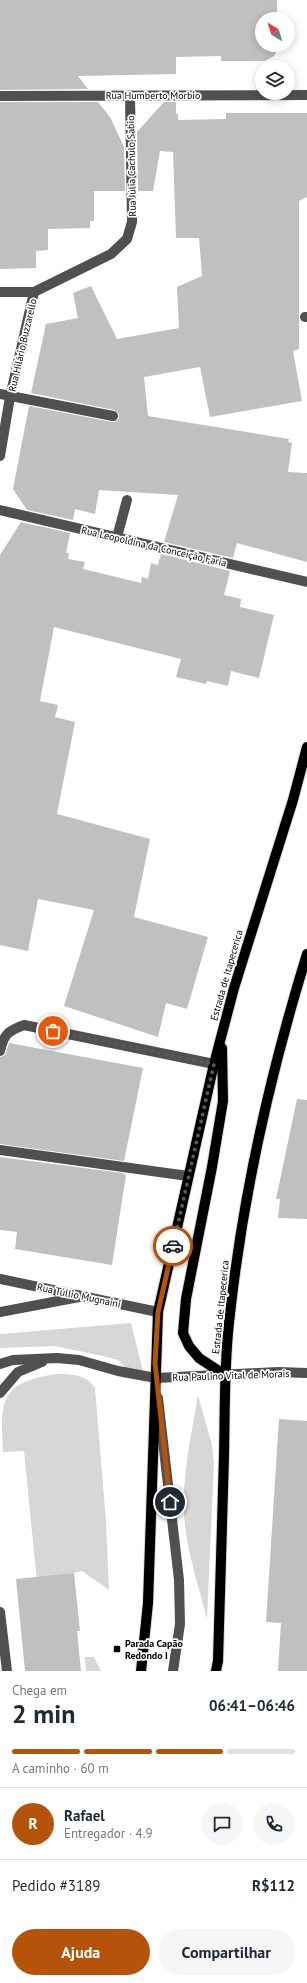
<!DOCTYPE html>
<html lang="pt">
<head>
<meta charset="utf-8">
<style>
  :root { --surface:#fff; --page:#f6f6f7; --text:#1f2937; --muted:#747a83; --line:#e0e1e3; --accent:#b45309 }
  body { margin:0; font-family:"PT Sans",sans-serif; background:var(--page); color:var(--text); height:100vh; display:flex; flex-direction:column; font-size:15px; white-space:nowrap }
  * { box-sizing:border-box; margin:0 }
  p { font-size:13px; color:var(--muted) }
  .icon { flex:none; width:22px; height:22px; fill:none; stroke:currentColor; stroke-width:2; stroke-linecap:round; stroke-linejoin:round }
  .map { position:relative; height:1671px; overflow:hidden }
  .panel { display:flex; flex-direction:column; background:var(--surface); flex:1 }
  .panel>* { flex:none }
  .needle { width:26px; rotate:322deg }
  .fabs { position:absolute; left:255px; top:12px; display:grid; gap:8px }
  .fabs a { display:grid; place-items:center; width:40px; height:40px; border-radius:50%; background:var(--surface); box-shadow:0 2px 10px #0003; font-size:20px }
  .pin { position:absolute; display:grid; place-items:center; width:34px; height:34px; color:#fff; margin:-17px; border:2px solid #fff; border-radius:50%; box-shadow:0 1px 4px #0007 }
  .courier { position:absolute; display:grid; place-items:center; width:40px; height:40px; margin:-20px; border:3px solid #b45309; border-radius:50%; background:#fff; color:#222; box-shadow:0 1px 5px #0007 }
  .headline em { font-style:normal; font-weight:600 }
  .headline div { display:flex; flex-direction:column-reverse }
  .headline { display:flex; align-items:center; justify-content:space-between; height:68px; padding:0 12px }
  h1 { font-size:26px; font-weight:600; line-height:30px }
  .bar { display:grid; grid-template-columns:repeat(4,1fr); gap:6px 4px; align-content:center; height:48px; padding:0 12px }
  .bar i { height:5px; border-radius:3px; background:var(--line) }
  .bar .active { background:var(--accent) }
  .bar p { grid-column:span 4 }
  .line { display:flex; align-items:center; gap:10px; padding:0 12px; border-top:1px solid var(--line) }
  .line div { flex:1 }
  .round { display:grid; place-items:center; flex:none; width:42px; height:42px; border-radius:21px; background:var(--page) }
  .cta { display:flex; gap:8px; margin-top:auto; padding:8px 12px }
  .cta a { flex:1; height:46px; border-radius:24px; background:var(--accent); color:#fff; font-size:16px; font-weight:600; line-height:46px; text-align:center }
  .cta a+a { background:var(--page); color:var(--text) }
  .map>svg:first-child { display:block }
</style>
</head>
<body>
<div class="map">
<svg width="307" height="1671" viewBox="0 0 307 1671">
  <rect width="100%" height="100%" fill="#fff"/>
  <!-- green -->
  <g fill="#d7d7d7">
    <path d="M131,1323L146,1383L134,1376L118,1360L98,1355L55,1346L0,1348V1334Z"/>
    <path d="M55,1374C71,1374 86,1374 95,1388L106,1521L109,1590L82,1571L74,1573L41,1623L24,1451L3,1452C0,1400 0,1383 55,1374Z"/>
    <path d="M198,1395L212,1445L214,1464L207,1619C199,1588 189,1558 185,1526C180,1483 191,1438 198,1395Z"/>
    <path d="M85,1657H94L101,1671H86Z"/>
  </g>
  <!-- building -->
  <g fill="#c0c0c0">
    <path d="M0,0H277V19H262V45H278L277,51L274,56L265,61H221V56L176,57V74L78,76L88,89L0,90Z"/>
    <path d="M0,102H98L110,117L124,147L125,191H94V221H90V228L48,229V250L36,251V268L0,269Z"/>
    <path d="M164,102H176V114H178V120L226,119V113H307V197L299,201V349L293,351L302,401L210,417L200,367L144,377L148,416L289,439L288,442L292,443L288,472L307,473V562L237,543L233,558L164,542L178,495L99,490L95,514L75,509L73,520L27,510L13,489L29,406L112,422H115L119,418V414L114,410L31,393L46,324L78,318L73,293L91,286L117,339L179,328L177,287L202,276L199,238H176L173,152L160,151L153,191H138L137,132Z"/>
    <path d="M21,522L70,533L66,553H69L68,559L85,562L83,569L141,583L142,577L148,579L151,563L158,565L161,554L230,571L224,595L241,599L240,607L274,615L259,678L231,671L228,686L207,681L206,684L176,677L181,659L54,627L40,701L58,705L55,717L75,722L57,814L150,839L134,917L208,937L187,1009L166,1003L158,1037L64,1006L94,910L38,899L28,951L0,945V555Z"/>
    <path d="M9,1043L143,1068L124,1161L0,1144V1057L5,1055Z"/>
    <path d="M297,1099L307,1100V1219L278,1218L280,1199H276Z"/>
    <path d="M0,1157L122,1173L126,1175L112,1265L15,1249L17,1232L0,1230Z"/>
    <path d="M279,1419L307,1421V1671H278L281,1623L266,1622Z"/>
    <path d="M74,1573L80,1631H77L81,1671H25L16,1579Z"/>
  </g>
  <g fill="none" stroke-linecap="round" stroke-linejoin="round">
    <!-- major casing -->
    <g stroke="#dbdbdb" stroke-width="12">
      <g id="major">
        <path d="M222,1048L223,1101L212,1167L186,1299L183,1333L189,1346L199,1358L225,1375"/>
        <path d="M141,1671L148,1603L158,1312L214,1064L234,988L293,800L307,747"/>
        <path d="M216,1671L218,1661C220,1592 222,1524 224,1456C225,1412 224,1367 229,1323C242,1198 270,1074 307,954"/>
      </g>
    </g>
    <!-- minor -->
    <g stroke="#505050" stroke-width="10">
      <path d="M0,96L307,95"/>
      <path d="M0,292H34L111,254L127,239L132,222L130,95"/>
      <path d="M305,317H307"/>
      <path d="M0,394L113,416"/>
      <path d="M0,456L10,397L34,292"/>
      <path d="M0,510L307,582"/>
      <path d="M117,537L127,500"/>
      <path d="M0,1051C4,1034 8,1031 24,1025L214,1064"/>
      <path d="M0,1150L188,1176"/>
      <path d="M0,1279L158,1312"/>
      <path d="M0,1312L79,1297"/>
      <path d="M0,1364L13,1360L57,1358L79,1360L118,1371L156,1378L278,1372L307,1373"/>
      <path d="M0,1393L18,1372L42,1362"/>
      <path d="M158,1398L179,1580L180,1624L173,1671"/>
      <path d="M0,1612L7,1671"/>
    </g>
    <!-- major -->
    <use href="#major" stroke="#000" stroke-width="10"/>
  </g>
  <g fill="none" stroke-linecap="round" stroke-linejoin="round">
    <!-- done -->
    <path stroke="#595959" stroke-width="4" stroke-dasharray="0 7.2" d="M53,1031L214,1064L173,1246"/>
    <!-- route -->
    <path stroke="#b45309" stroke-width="5" d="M170,1502L155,1363L158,1312L173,1246"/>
  </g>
  <!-- markers -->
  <rect fill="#000" stroke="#fff" stroke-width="1.5" x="113" y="1645" width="8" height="8" rx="2"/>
  <g text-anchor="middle" stroke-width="3.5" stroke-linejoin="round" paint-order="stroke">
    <!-- street labels -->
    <g font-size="10" fill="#000" stroke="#fff">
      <text x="153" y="99">Rua Humberto Morbio</text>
      <text transform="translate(131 166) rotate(-91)" y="4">Rua Júlia Cachulo Sabio</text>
      <text transform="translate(22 345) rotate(-77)" y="4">Rua Hilário Buzzarello</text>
      <text transform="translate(154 546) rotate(13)" y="4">Rua Leopoldina da Conceição Faria</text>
      <text transform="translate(226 975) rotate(-74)" y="4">Estrada de Itapecerica</text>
      <text transform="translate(79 1295) rotate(12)" y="4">Rua Túllio Mugnaini</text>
      <text transform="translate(220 1307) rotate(-84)" y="4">Estrada de Itapecerica</text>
      <text transform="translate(231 1375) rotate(-2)" y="4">Rua Paulino Vital de Morais</text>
    </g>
    <!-- poi labels -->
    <g font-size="10" font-weight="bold" fill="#000" stroke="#fff" text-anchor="start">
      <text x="125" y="1647">Parada Capão<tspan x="125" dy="12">Redondo I</tspan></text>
    </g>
  </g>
</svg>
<div class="fabs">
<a><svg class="needle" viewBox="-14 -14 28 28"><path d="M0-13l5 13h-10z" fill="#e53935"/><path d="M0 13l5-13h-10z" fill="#747a83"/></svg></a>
<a><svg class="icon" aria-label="layers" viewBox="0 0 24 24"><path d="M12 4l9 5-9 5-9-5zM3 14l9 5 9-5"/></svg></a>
</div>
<div class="pin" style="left:53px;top:1031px;background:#ea580c"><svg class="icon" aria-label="bag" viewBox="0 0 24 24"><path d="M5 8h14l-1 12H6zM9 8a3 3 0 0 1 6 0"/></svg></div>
<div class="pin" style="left:170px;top:1502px;background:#1f2937"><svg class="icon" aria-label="home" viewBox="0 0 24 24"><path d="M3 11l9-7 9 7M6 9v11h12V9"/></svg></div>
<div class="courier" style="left:173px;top:1246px"><svg class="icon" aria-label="car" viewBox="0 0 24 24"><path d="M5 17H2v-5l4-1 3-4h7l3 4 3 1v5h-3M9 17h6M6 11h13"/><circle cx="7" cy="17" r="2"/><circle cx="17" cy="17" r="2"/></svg></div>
</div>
<section class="panel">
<div class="headline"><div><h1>2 min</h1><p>Chega em</p></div><em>06:41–06:46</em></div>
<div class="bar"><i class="active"></i><i class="active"></i><i class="active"></i><i></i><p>A caminho · 60 m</p></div>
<div class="line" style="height:72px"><b class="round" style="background:var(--accent);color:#fff">R</b><div><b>Rafael</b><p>Entregador · 4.9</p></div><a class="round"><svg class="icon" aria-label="chat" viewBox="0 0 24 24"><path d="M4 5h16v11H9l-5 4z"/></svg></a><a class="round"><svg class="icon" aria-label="phone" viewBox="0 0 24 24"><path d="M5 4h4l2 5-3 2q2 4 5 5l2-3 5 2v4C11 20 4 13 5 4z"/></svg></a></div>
<div class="line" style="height:52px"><div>Pedido #3189</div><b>R$112</b></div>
<div class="cta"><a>Ajuda</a><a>Compartilhar</a></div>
</section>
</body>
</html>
